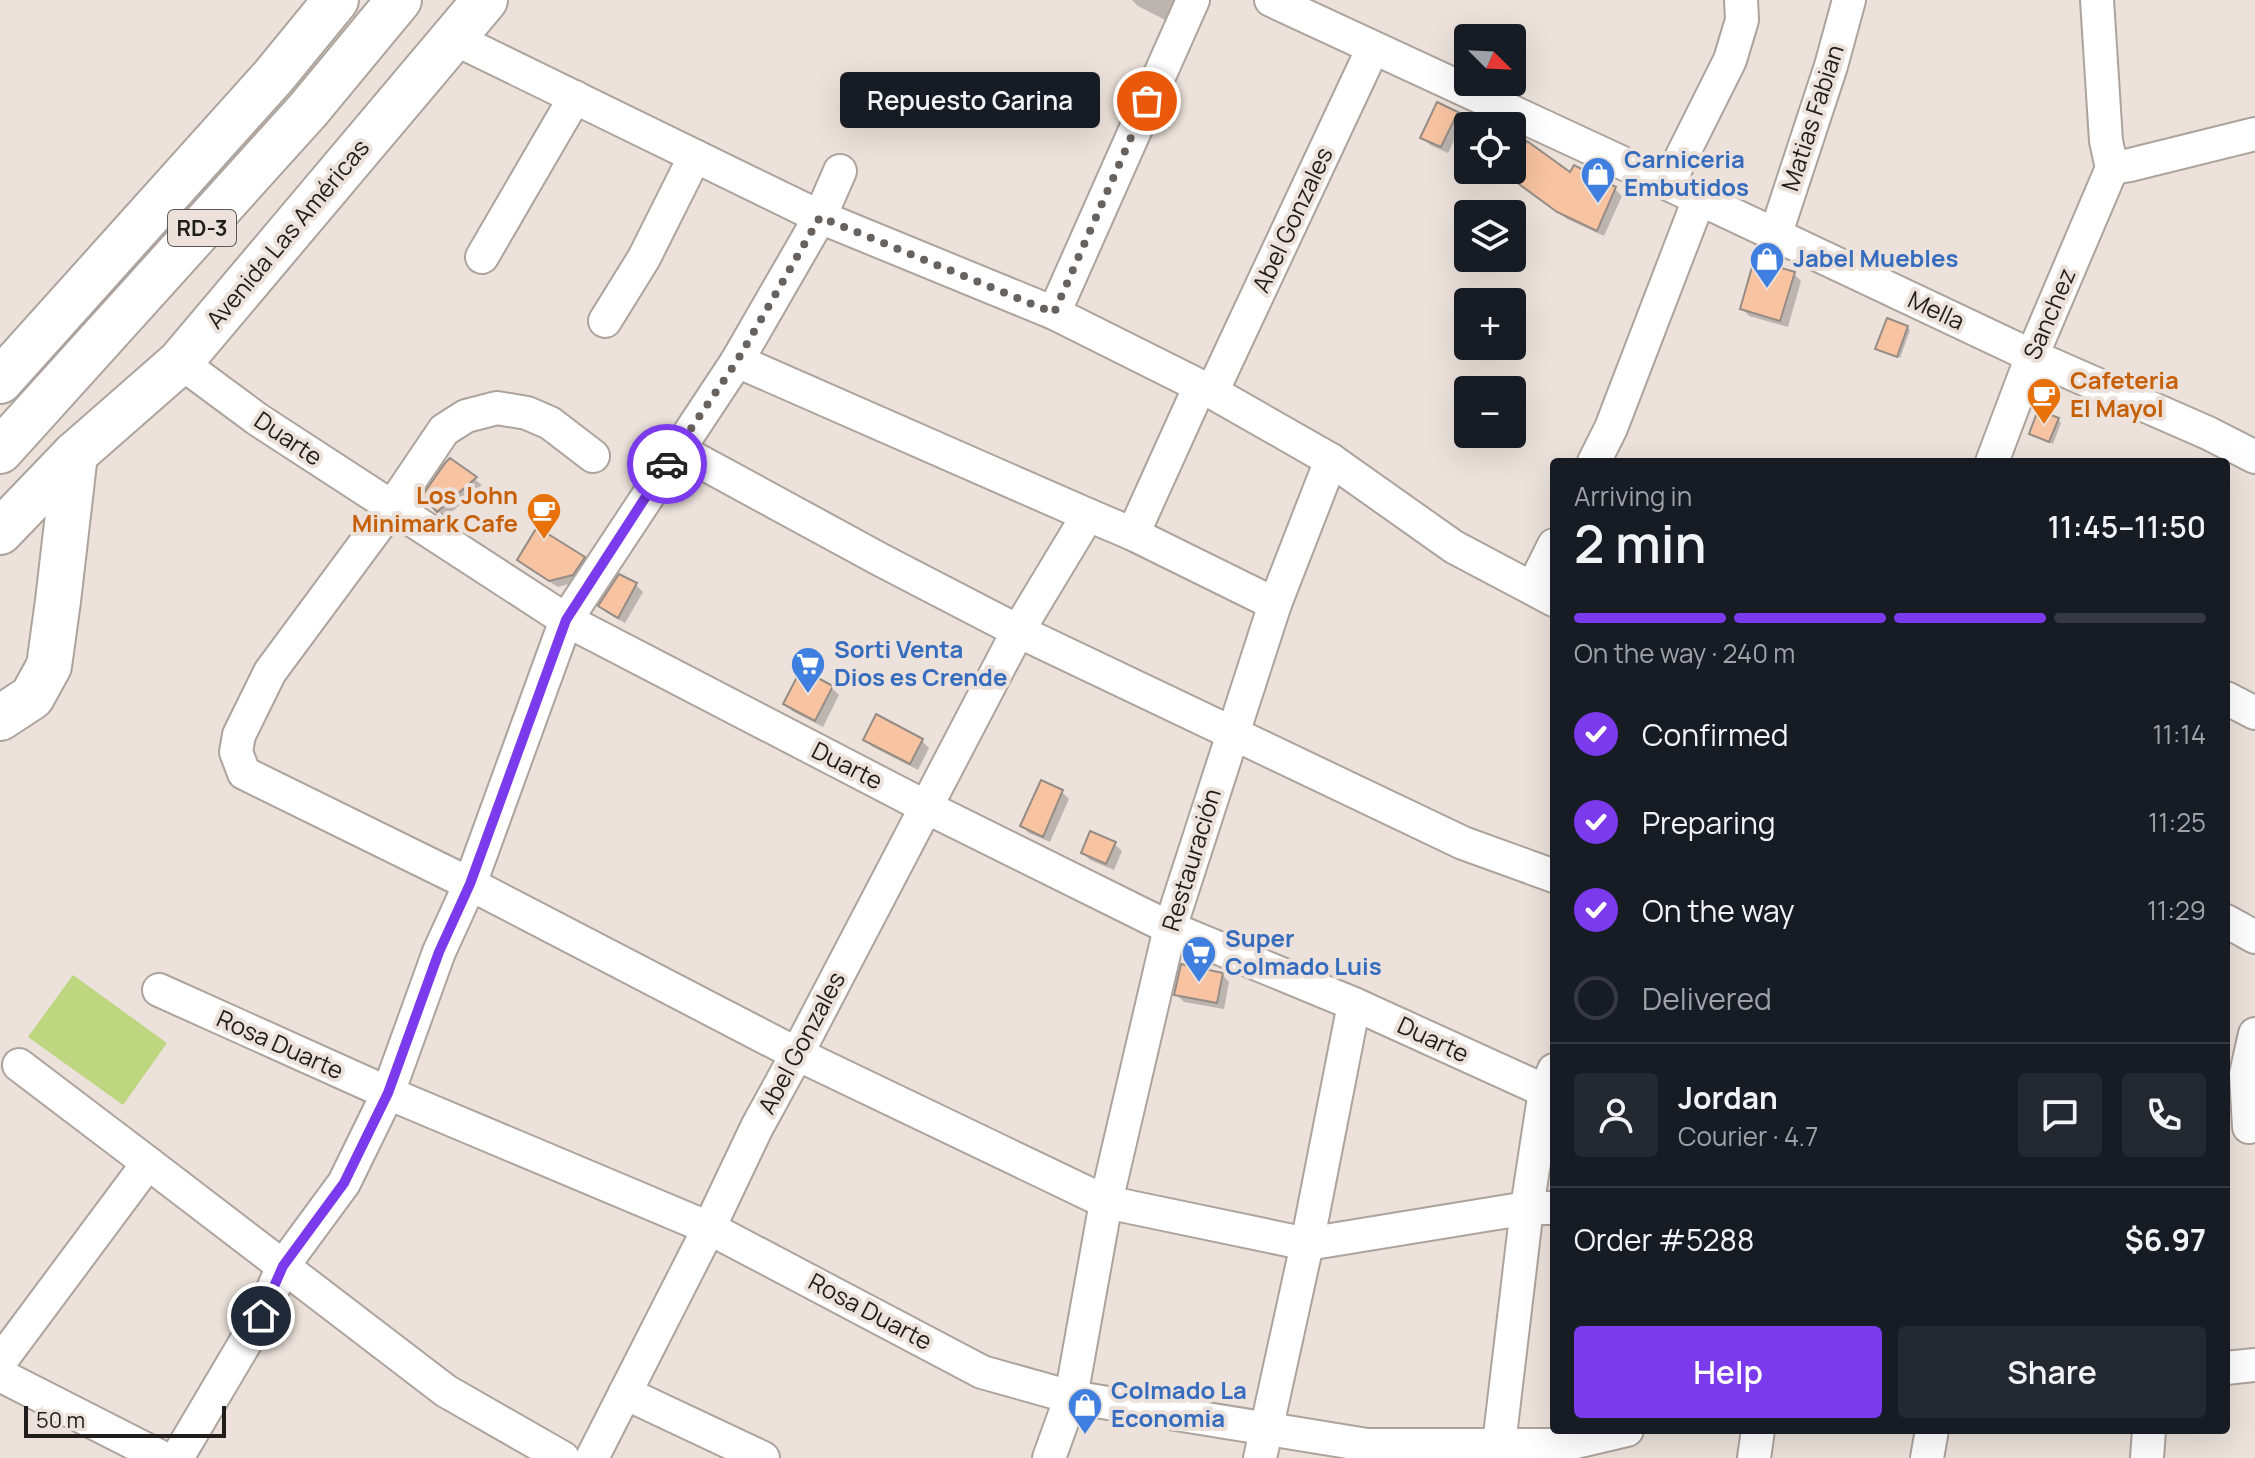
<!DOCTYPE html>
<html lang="en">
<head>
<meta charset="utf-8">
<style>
  :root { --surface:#171b24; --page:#242831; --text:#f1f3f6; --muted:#9ea1a6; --line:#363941; --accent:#7c3aed }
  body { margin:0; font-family:Manrope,sans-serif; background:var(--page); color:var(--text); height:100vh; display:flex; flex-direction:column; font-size:30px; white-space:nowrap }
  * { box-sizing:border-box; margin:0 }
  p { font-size:26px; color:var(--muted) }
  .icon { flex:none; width:44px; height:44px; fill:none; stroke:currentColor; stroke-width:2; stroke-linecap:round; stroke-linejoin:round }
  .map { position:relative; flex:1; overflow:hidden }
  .panel { position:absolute; left:1550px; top:458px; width:680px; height:976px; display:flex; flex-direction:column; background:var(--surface); border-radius:8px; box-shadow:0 8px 32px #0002 }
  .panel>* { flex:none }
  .needle { width:52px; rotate:114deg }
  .buttons { position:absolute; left:1454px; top:24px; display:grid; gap:16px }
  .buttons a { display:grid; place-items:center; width:72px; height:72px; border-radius:8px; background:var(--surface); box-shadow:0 8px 32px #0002; font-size:40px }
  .scale { position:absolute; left:24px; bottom:20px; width:202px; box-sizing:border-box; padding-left:8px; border:4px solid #201d1a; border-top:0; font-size:22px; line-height:28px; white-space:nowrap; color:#201d1a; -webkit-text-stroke:6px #ece2db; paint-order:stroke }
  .pin { position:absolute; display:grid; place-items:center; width:68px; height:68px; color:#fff; margin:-34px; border:4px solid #fff; border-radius:50%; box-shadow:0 2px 8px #0007 }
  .courier { position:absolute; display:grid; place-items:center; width:80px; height:80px; margin:-40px; border:6px solid #7c3aed; border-radius:50%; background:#fff; color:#222; box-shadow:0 2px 10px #0007 }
  .bubble { position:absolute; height:56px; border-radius:8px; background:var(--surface); box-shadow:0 8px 32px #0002; font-size:26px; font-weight:600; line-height:56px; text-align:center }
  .headline em { font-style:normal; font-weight:600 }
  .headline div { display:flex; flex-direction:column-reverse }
  .headline { display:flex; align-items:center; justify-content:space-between; height:136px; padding:0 24px }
  h1 { font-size:52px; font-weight:600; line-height:60px }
  .bar { display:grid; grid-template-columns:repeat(4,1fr); gap:12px 8px; align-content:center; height:96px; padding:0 24px }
  .bar i { height:10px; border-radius:6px; background:var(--line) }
  .bar .current { background:var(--accent) }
  .bar p { grid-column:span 4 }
  .line { display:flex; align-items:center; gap:20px; padding:0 24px; border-top:2px solid var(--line) }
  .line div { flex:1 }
  .round { display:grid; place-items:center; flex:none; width:84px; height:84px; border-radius:8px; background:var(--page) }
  ol { padding:0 24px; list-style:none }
  li { display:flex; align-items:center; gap:24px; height:88px }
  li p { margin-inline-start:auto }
  li .icon { padding:8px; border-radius:50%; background:var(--accent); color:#fff; stroke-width:4 }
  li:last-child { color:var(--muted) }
  li i { width:44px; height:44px; border:4px solid var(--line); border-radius:50% }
  .action { display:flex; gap:16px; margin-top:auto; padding:16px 24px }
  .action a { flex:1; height:92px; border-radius:8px; background:var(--accent); color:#fff; font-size:32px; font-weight:600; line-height:92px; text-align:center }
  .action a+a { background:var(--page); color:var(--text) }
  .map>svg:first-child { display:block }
</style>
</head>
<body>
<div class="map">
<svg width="2255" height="1458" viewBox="0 0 2255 1458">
  <rect width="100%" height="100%" fill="#ece2db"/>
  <!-- green -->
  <path fill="#bdd67f" d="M73,975L167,1043L123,1105L28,1037Z"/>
  <!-- shadow -->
  <g fill="#0003">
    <path d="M1132,0H1183L1171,23L1138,6Z"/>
    <path d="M1456,113L1464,120L1448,153L1430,145L1423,137Z"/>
    <path d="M1512,165L1571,175L1615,189L1622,196L1604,236L1567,219L1513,180L1506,173L1508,170H1512Z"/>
    <path d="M1794,274L1801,281L1788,327L1749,316L1742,308Z"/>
    <path d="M1907,327L1910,330L1900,358L1877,348Z"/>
    <path d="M2058,420L2061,423L2053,444L2031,433Z"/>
    <path d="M451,460L482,485L445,518L438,511Z"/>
    <path d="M584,559L591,566L580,581L558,587L526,567L519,560Z"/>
    <path d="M620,576L636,585L643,592L625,623L607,613L600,606Z"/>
    <path d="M832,688L839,695L823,727L792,711L785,704Z"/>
    <path d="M866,740L922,741L929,748L918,770L873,747Z"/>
    <path d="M1062,792L1069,799L1050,842L1029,833L1022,826Z"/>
    <path d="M1114,844L1122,851L1114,870L1090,860L1083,853Z"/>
    <path d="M1222,974L1229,982L1224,1009L1184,1002L1176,994Z"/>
  </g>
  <!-- building -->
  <g fill="#f7c3a1" stroke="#958c86" stroke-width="2">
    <path d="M1437,102L1458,112L1441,147L1420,138Z"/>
    <path d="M1527,141L1570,172L1574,165L1616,187L1597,231L1557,212L1504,173L1506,170H1512V162Z"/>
    <path d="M1754,260L1795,272L1780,321L1740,309Z"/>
    <path d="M1887,318L1908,326L1897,357L1875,349Z"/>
    <path d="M2038,410L2059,418L2049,442L2029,434Z"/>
    <path d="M450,458L477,477L437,512L422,496L445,463Z"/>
    <path d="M537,527L585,557L573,575L549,581L517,560Z"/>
    <path d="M619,574L637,583L618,618L598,606Z"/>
    <path d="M801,669L833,686L815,721L783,704Z"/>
    <path d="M876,714L923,739L910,764L863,740Z"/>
    <path d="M1041,780L1063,790L1043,837L1020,826Z"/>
    <path d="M1090,831L1116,842L1106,864L1081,853Z"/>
    <path d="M1181,964L1223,973L1217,1003L1174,995Z"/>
  </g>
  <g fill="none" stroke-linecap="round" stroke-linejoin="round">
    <!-- street casing -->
    <g stroke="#ada39d" stroke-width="36">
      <g id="street">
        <path d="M1271,0L1668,184L2032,356L2208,433L2255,457"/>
        <path d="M2097,0L2106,141L2112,168"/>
        <path d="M453,38L820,217L1054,313L1212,392L1331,460L1454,547L1554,600"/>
        <path d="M2112,168L2130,165L2255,134"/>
        <path d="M1668,184L1730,60L1742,20L1741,0"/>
        <path d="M1775,236L1831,66L1849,0"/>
        <path d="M482,257L575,97"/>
        <path d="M1054,313L1193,0"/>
        <path d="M605,321L644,258L695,156"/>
        <path d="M737,361L1088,515"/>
        <path d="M180,362L257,419L566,620L926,807L1170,928L1354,1004L1554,1095"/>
        <path d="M1212,392L1373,48"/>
        <path d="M677,449L881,560L1018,631L1463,843L1554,876"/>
        <path d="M593,456L550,423L527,413L497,408L466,416L444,430L392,507L270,672L239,735L236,752L244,773L470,884L797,1054L1106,1202L1307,1244L1527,1208H1554"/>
        <path d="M1594,462L1611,428L1699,199"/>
        <path d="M1992,462L2032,356L2112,168"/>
        <path d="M1133,534L1275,604"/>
        <path d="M1533,587L1554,545"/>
        <path d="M2226,698L2255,713"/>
        <path d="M2226,921L2255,937"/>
        <path d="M159,990L388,1093L709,1228L982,1372L1071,1397L1367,1445H1563L1627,1430"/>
        <path d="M19,1065L148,1163"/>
        <path d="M2249,1127L2246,1074L2255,1034"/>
        <path d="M0,1362L148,1163L446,1391L563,1458"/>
        <path d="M2226,1368L2255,1365"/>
        <path d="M0,1375L163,1458"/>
        <path d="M625,1393L763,1458"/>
        <path d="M1499,1444L1527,1208L1545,1091L1554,1070"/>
        <path d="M177,1458L261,1316L283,1266L344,1183L388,1093L439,952L470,884L566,620L737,361L820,217L840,171"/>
        <path d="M592,1458L709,1228L757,1127L797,1054L1018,631L1088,515L1133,534L1200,386"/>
        <path d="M1049,1458L1071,1397L1106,1202L1170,928L1275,604L1331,460"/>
        <path d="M1260,1458L1307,1244L1354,1004"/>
        <path d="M1754,1458L1758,1430"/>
        <path d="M1927,1458L1932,1430"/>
        <path d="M2147,1458L2149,1430"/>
      </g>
    </g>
    <!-- secondary casing -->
    <g stroke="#ada39d" stroke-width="48">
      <g id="secondary">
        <path d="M0,532L75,454L180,362L485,0"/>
        <path d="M0,718L32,697L49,666L58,601L75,454"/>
      </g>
    </g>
    <!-- highway casing -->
    <g stroke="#ada39d" stroke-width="48">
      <g id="highway">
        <path d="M0,381L273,77L336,0"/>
        <path d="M0,451L308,110L399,0"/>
      </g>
    </g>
    <!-- street -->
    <use href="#street" stroke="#fff" stroke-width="32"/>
    <!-- secondary -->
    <use href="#secondary" stroke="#fff" stroke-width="44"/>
    <!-- highway -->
    <use href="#highway" stroke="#fff" stroke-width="44"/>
  </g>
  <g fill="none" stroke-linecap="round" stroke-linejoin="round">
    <!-- done -->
    <path stroke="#67625e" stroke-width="8" stroke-dasharray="0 14.4" d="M667,464L737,361L820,217L1054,313L1147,101"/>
    <!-- route -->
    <path stroke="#7c3aed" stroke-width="10" d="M261,1316L283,1266L344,1183L388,1093L439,952L470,884L566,620L667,464"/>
  </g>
  <!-- icons -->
  <defs>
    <g id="shop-pin" transform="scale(1.8)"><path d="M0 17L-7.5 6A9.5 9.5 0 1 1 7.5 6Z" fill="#3f7fe0" stroke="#ece2db"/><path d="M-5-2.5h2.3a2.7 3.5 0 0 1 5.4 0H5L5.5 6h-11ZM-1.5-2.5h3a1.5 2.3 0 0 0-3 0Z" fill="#fff"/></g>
    <g id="cafe-pin" transform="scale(1.8)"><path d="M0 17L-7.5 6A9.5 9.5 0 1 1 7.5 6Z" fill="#e8710a" stroke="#ece2db"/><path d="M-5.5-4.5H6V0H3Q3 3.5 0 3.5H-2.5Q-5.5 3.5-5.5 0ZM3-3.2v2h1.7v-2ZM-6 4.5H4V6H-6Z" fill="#fff"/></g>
    <g id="supermarket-pin" transform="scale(1.8)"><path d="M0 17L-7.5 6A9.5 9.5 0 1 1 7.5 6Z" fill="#3f7fe0" stroke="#ece2db"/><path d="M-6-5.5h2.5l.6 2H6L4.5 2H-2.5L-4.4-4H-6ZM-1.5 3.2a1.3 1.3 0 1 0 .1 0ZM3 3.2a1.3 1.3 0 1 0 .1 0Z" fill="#fff"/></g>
  </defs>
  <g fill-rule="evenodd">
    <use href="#shop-pin" x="1598" y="174"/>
    <use href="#shop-pin" x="1767" y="259"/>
    <use href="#cafe-pin" x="2044" y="395"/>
    <use href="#cafe-pin" x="544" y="510"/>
    <use href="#supermarket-pin" x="808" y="664"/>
    <use href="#supermarket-pin" x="1199" y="953"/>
    <use href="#shop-pin" x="1085" y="1405"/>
  </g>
  <g text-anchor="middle" stroke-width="8" stroke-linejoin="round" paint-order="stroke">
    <!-- shield labels -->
    <rect fill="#ece2db" stroke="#5d5854" stroke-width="2" x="168" y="210" width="68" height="36" rx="6"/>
    <g font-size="22" font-weight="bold" fill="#201d1a">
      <text x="202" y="236">RD-3</text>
    </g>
    <!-- street labels -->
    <g font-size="24" fill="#201d1a" stroke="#ece2db">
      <text transform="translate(1813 118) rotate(-72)" y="8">Matias Fabian</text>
      <text transform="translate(1293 220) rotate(-65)" y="8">Abel Gonzales</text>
      <text transform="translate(288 234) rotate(-50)" y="8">Avenida Las Américas</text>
      <text transform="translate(1936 311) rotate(25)" y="8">Mella</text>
      <text transform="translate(2050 314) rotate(-67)" y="8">Sanchez</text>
      <text transform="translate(288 439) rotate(34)" y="8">Duarte</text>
      <text transform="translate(847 766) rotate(27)" y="8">Duarte</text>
      <text transform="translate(1192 860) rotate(-73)" y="8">Restauración</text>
      <text transform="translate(1433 1040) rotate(25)" y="8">Duarte</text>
      <text transform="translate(802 1043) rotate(-62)" y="8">Abel Gonzales</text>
      <text transform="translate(280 1045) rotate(24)" y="8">Rosa Duarte</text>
      <text transform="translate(870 1312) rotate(28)" y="8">Rosa Duarte</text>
    </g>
    <!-- shop labels -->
    <g font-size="24" font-weight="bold" fill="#366cbe" stroke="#ece2db" text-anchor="start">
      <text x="1624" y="168">Carniceria<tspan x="1624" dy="28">Embutidos</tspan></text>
      <text x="1793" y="267">Jabel Muebles</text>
      <text x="834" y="658">Sorti Venta<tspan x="834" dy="28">Dios es Crende</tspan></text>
      <text x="1225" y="947">Super<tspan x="1225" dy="28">Colmado Luis</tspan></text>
      <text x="1111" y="1399">Colmado La<tspan x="1111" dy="28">Economia</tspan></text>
    </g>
    <!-- food labels -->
    <g font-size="24" font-weight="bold" fill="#c56008" stroke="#ece2db" text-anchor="start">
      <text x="2070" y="389">Cafeteria<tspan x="2070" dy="28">El Mayol</tspan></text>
      <text x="518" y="504" text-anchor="end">Los John<tspan x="518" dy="28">Minimark Cafe</tspan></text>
    </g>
  </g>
</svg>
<div class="buttons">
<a><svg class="needle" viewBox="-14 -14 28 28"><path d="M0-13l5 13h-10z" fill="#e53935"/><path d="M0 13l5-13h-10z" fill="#9ea1a6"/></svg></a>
<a><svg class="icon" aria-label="locate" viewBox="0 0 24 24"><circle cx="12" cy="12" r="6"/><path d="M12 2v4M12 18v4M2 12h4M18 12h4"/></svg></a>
<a><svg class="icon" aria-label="layers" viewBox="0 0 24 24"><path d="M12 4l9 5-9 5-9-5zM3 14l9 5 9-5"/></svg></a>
<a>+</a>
<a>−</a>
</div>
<div class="scale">50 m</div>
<div class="pin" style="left:1147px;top:101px;background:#ea580c"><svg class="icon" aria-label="bag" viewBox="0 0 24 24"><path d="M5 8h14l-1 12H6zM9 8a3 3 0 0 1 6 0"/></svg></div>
<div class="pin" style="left:261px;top:1316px;background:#1f2937"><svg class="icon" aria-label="home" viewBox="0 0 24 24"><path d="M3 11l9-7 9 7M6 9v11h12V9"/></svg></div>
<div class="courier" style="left:667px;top:464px"><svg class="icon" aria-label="car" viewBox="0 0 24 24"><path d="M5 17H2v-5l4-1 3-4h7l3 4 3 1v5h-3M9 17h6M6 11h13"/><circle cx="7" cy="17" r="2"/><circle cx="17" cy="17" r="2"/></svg></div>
<div class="bubble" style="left:840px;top:72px;width:260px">Repuesto Garina</div>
<section class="panel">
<div class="headline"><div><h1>2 min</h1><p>Arriving in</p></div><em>11:45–11:50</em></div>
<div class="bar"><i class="current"></i><i class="current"></i><i class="current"></i><i></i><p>On the way · 240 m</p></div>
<ol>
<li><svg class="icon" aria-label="check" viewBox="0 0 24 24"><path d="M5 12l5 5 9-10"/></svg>Confirmed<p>11:14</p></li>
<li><svg class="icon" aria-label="check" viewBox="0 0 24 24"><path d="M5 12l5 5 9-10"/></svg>Preparing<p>11:25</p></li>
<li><svg class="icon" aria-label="check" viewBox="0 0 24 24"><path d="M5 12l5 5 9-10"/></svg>On the way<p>11:29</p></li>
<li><i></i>Delivered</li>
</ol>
<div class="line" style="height:144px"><a class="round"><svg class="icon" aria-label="person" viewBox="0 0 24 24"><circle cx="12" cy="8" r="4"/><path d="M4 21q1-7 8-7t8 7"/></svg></a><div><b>Jordan</b><p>Courier · 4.7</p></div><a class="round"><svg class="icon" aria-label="chat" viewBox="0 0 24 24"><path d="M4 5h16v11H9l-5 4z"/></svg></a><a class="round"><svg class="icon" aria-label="phone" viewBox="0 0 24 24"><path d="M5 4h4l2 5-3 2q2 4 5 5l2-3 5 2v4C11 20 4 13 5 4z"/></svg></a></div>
<div class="line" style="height:104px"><div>Order #5288</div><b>$6.97</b></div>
<div class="action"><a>Help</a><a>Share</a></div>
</section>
</div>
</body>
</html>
